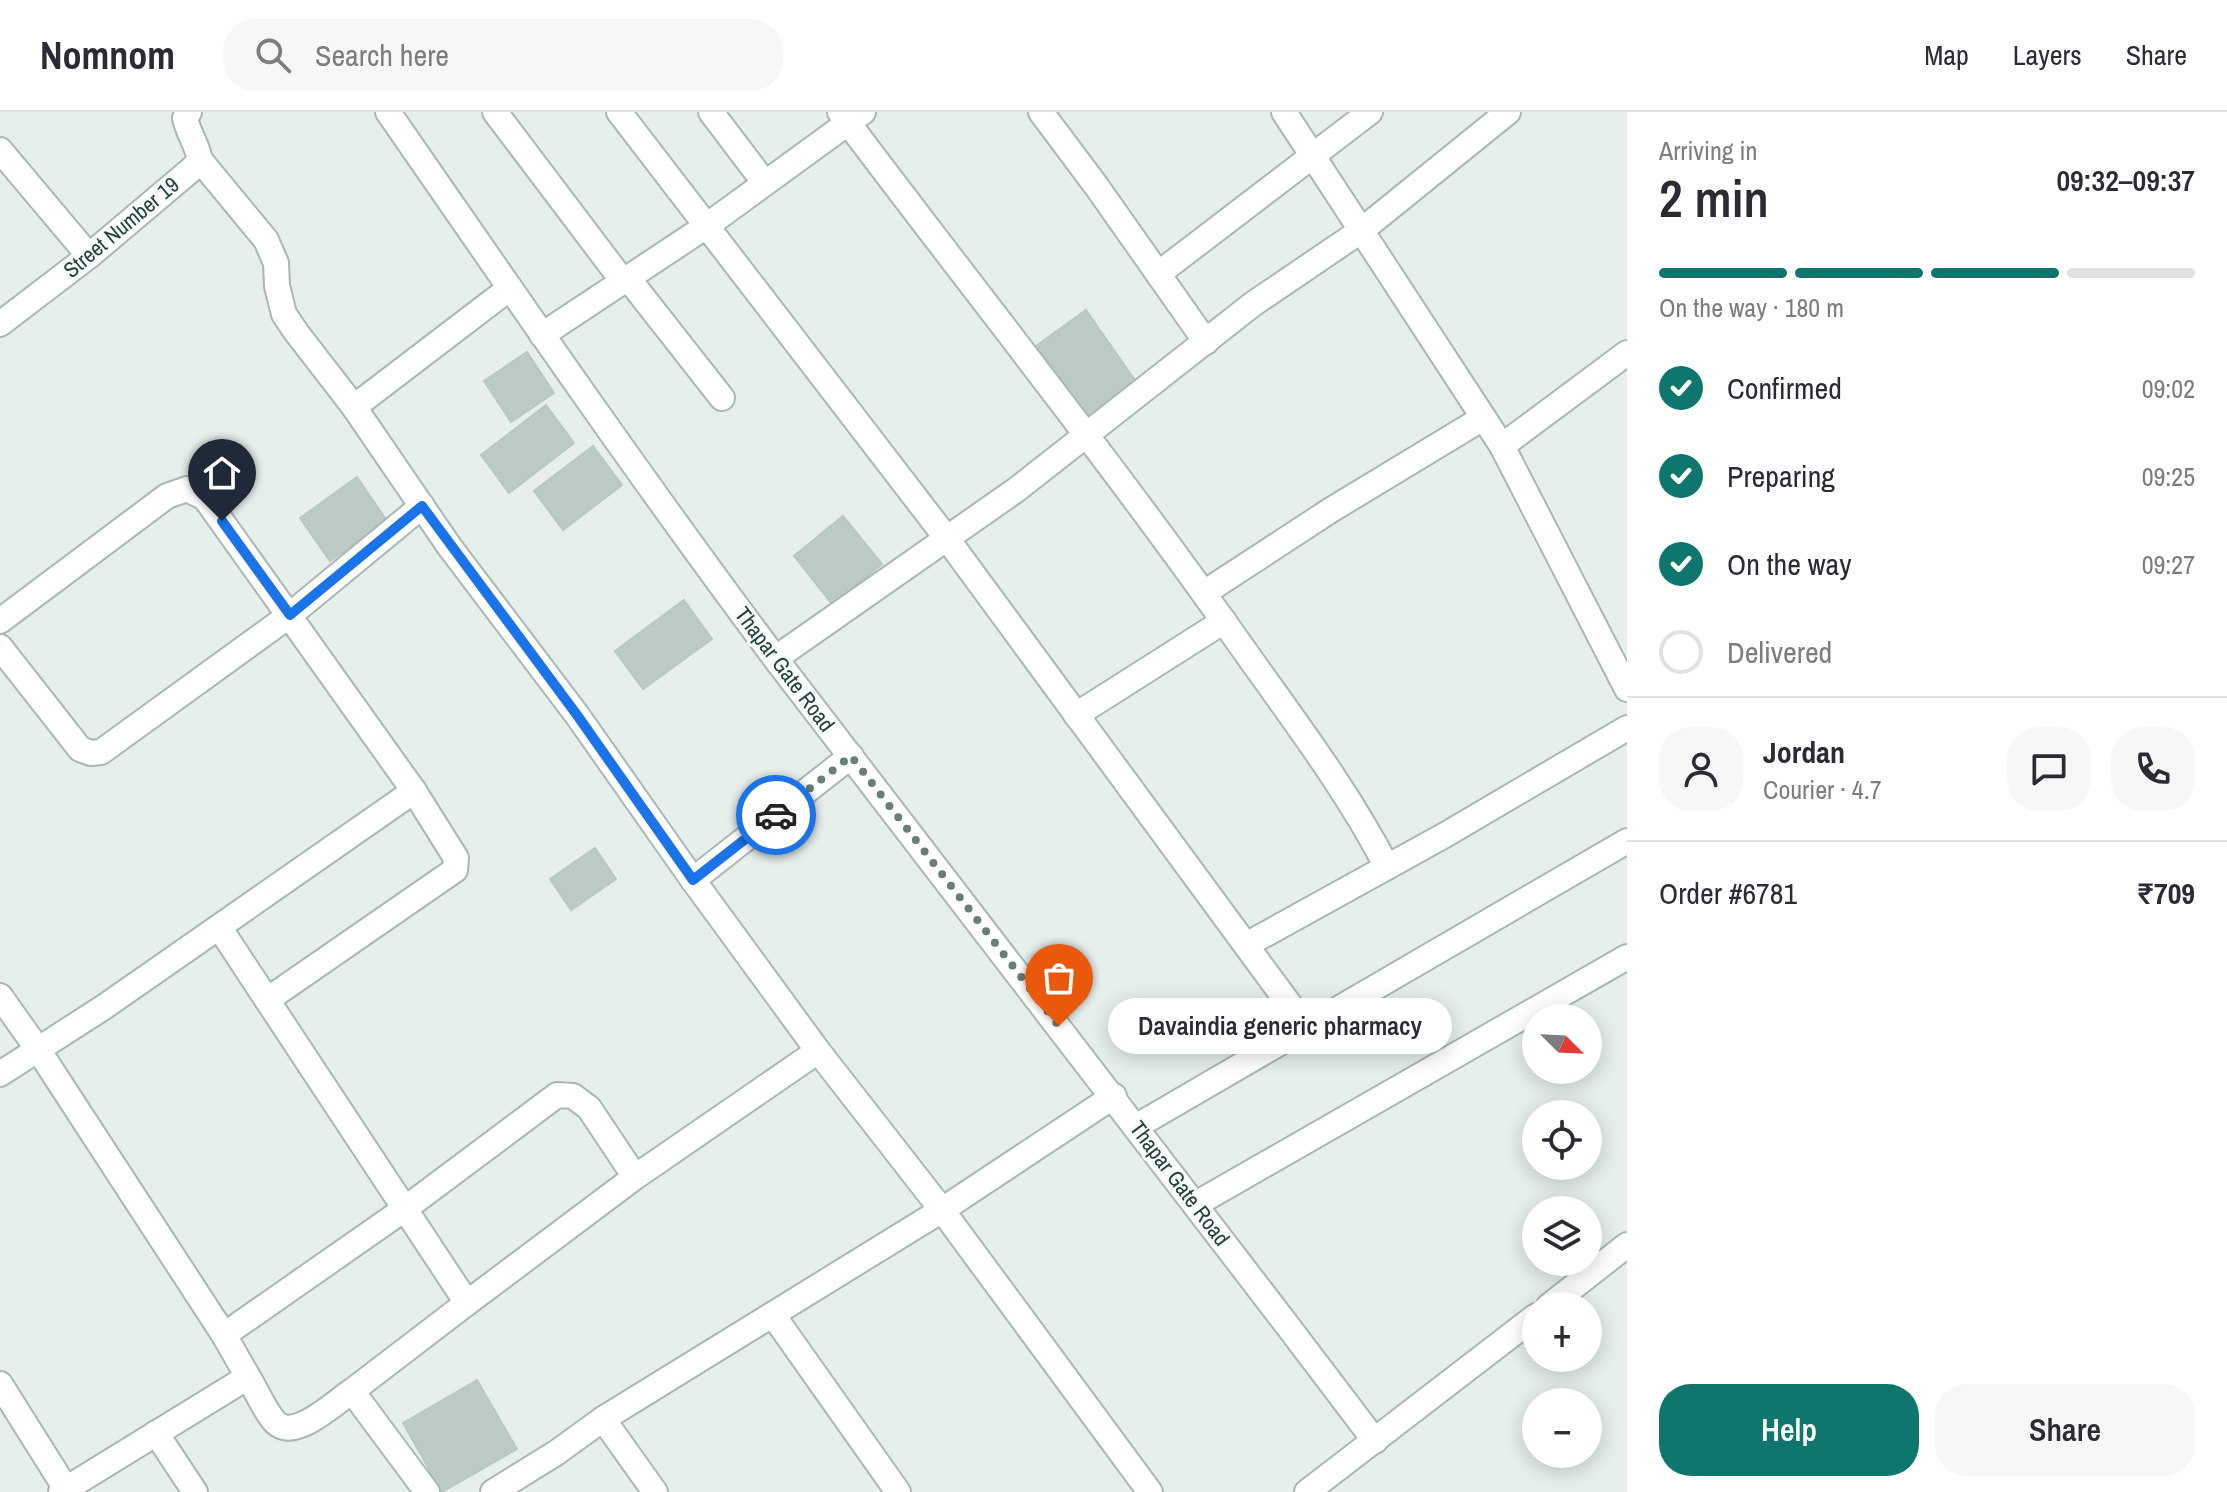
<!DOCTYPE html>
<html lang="en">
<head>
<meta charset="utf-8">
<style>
  :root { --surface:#fff; --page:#f7f7f7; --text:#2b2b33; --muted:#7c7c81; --line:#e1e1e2; --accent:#0f766e }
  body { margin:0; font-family:"Archivo Narrow",sans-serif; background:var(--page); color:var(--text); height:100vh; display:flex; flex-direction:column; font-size:30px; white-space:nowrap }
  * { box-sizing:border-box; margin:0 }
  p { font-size:26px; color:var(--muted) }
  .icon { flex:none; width:44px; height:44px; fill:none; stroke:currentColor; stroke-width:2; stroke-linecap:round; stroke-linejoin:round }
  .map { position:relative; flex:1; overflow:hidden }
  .sheet { display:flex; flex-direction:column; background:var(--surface); width:600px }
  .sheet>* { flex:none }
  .needle { width:52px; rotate:114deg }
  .tools { position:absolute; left:1522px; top:892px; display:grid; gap:16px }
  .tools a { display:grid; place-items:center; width:80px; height:80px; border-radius:50%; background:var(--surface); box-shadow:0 4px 20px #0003; font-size:40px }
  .pin { position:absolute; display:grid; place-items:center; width:68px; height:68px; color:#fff; margin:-82px -34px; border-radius:50% 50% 50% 0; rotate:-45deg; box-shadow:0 0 8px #0007 }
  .pin .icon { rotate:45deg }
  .courier { position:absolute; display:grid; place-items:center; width:80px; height:80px; margin:-40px; border:6px solid #1a73e8; border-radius:50%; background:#fff; color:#222; box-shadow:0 2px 10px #0007 }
  .bubble { position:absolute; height:56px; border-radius:28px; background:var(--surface); box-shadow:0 4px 20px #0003; font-size:26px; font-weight:600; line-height:56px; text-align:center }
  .head em { font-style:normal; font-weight:600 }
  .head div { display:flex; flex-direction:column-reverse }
  .head { display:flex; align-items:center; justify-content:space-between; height:136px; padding:0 32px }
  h1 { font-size:52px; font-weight:600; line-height:60px }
  .bar { display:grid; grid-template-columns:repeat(4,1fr); gap:12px 8px; align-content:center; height:96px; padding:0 32px }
  .bar i { height:10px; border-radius:6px; background:var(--line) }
  .bar .active { background:var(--accent) }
  .bar p { grid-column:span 4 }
  .line { display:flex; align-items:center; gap:20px; padding:0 32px; border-top:2px solid var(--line) }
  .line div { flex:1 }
  .round { display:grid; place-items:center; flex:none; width:84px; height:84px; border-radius:32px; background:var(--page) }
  ol { padding:0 32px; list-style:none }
  li { display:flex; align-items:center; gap:24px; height:88px }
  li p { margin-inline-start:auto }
  li .icon { padding:8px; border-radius:50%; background:var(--accent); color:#fff; stroke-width:4 }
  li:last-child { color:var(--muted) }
  li i { width:44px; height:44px; border:4px solid var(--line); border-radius:50% }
  .cta { display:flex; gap:16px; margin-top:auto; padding:16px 32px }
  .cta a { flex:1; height:92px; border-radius:32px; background:var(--accent); color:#fff; font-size:32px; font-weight:600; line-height:92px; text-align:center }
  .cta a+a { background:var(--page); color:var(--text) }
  header { display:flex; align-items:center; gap:48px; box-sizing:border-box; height:112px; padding:0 40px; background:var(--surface); border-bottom:2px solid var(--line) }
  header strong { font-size:38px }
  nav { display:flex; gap:44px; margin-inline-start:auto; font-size:28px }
  .search { width:560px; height:72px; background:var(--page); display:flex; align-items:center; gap:20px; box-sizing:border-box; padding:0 28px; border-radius:32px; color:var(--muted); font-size:30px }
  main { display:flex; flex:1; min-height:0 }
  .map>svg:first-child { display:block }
</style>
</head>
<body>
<header>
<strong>Nomnom</strong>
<div class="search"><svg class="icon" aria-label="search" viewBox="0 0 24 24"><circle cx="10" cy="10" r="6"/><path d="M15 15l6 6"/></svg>Search here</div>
<nav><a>Map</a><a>Layers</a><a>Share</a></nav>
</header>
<main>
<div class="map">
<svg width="1627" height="1380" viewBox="0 0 1627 1380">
  <rect width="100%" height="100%" fill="#e6efeb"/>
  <!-- building -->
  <g fill="#bbcac4" stroke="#b8c9c2" stroke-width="2">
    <path d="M1086,198L1139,274L1085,312L1032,237Z"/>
    <path d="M527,240L554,281L511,310L484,269Z"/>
    <path d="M546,293L574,331L509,381L481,343Z"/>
    <path d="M593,334L622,373L563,418L534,379Z"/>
    <path d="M357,365L387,409L330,449L300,406Z"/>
    <path d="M843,404L882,452L832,492L794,444Z"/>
    <path d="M684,488L712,527L643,577L615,539Z"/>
    <path d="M595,736L616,767L571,798L550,767Z"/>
    <path d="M477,1268L517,1337L442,1380L403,1311Z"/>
  </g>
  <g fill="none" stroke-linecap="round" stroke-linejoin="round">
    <!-- minor casing -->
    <g stroke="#a8b8b2" stroke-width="28">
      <g id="minor">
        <path d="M388,0C516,185 643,370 778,550C976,811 1178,1068 1375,1329"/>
        <path d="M495,0L622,168"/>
        <path d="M619,0L948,428L1306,915"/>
        <path d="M711,0L764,70"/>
        <path d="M840,0C972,176 1110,348 1237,528C1289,602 1345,674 1387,755"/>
        <path d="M1041,0L1097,75L1206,230"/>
        <path d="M1284,0L1502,334L1627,577"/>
        <path d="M0,38L89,144"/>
        <path d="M200,48L266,128L276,151L277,174L284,202L296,220L354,295L449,434L577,603L693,768L818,939L942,1098L1150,1380"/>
        <path d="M1158,162L1370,0"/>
        <path d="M627,165L722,286"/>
        <path d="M0,212L89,144L192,57L200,48C197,32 188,21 185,6L189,0"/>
        <path d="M542,223L705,115L863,0"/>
        <path d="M354,295L510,176"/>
        <path d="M1502,334L1627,241"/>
        <path d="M1204,481L1331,398L1483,306"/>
        <path d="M0,509L167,384L187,377L205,386L414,679L104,895L0,962"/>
        <path d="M0,535L80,637L91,641L101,640L290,503L422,394"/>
        <path d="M776,546L1016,378L1253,192L1362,118L1508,0"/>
        <path d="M1076,603L1224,509"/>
        <path d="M693,768L851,644"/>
        <path d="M219,815L467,1191L635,1065L818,939"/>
        <path d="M1246,833L1445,723L1627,616"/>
        <path d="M0,884L39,939L224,1223L248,1265L61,1380"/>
        <path d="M267,888L455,758L456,746L414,679"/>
        <path d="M1137,1014L1627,729"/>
        <path d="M1196,1092L1627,845"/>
        <path d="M1549,1194L1627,1133"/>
        <path d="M773,1203L898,1380"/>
        <path d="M224,1223L406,1096L557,983L573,984L589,996L635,1065"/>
        <path d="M248,1265C257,1279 264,1298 275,1310C294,1330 334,1291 352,1279L427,1380"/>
        <path d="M0,1272L66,1377"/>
        <path d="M352,1279L467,1191"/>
        <path d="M603,1307L655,1380"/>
        <path d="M156,1321L195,1380"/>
        <path d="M493,1380L556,1341L603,1307L942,1098L1114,984"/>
        <path d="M1307,1380L1536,1204"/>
      </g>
    </g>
    <!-- minor -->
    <use href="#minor" stroke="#fff" stroke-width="24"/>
  </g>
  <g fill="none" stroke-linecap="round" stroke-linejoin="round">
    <!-- done -->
    <path stroke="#687f78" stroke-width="8" stroke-dasharray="0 14.4" d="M776,703L851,644L1059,914"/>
    <!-- route -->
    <path stroke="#1a73e8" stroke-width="10" d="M222,409L290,503L422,394L577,603L693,768L776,703"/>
  </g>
  <g text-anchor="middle" stroke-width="6" stroke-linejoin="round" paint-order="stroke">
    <!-- street labels -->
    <g font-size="22" fill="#24423a" stroke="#f7fbf9">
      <text transform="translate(121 115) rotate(-40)" y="8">Street Number 19</text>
      <text transform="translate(785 557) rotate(53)" y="8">Thapar Gate Road</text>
      <text transform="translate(1180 1071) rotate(53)" y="8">Thapar Gate Road</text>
    </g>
  </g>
</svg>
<div class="tools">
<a><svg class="needle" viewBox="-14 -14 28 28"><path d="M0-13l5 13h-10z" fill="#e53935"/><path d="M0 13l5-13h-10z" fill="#7c7c81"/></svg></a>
<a><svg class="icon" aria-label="locate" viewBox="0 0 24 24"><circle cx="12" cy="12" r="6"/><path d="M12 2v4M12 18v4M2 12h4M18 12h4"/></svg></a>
<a><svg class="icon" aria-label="layers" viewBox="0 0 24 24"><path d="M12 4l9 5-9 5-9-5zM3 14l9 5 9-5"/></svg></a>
<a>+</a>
<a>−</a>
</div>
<div class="pin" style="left:1059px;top:914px;background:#ea580c"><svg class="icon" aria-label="bag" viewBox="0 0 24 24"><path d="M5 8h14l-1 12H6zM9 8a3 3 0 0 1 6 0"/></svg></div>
<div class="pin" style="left:222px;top:409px;background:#1f2937"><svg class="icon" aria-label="home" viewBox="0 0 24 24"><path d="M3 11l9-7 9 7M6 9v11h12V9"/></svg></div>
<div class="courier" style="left:776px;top:703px"><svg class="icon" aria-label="car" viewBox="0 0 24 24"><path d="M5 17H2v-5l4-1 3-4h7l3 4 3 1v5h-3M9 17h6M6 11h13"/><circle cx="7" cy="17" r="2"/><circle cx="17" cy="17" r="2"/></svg></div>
<div class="bubble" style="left:1108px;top:886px;width:344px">Davaindia generic pharmacy</div>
</div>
<section class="sheet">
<div class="head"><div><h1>2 min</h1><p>Arriving in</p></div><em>09:32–09:37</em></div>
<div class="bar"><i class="active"></i><i class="active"></i><i class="active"></i><i></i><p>On the way · 180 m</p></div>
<ol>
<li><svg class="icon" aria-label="check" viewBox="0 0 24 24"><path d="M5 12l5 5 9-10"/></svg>Confirmed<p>09:02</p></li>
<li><svg class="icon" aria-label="check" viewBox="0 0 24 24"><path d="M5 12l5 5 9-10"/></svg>Preparing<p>09:25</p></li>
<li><svg class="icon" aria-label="check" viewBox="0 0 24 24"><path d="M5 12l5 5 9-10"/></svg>On the way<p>09:27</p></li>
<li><i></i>Delivered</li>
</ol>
<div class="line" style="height:144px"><a class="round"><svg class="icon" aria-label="person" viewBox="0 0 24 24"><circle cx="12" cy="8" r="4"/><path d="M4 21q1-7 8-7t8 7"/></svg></a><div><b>Jordan</b><p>Courier · 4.7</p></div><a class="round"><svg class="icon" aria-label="chat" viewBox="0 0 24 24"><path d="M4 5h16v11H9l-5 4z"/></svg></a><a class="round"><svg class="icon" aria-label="phone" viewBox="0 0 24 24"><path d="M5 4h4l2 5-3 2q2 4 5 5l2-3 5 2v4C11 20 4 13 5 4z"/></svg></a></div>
<div class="line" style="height:104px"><div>Order #6781</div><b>₹709</b></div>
<div class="cta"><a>Help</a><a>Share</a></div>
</section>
</main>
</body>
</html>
